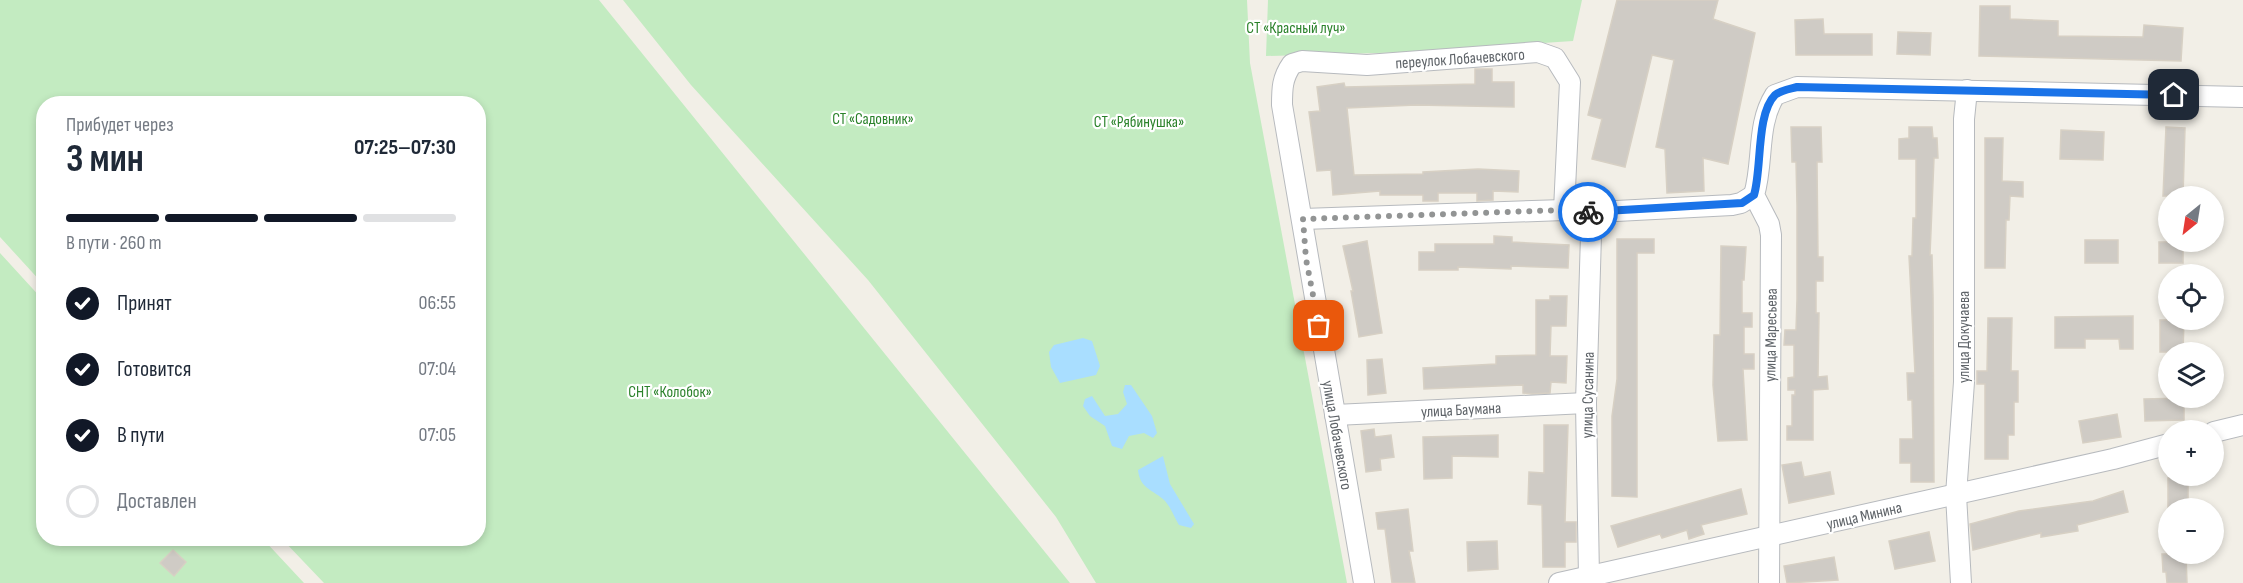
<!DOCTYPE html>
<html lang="ru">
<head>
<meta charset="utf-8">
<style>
  :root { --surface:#fff; --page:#f6f6f7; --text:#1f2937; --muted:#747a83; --line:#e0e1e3; --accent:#111827 }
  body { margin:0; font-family:"Sofia Sans Condensed",sans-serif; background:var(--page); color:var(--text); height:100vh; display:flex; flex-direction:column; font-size:22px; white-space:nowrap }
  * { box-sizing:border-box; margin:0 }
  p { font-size:20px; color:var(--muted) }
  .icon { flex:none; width:33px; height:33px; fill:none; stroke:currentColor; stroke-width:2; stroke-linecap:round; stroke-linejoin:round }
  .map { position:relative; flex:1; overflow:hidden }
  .drawer { position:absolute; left:36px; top:96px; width:450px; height:450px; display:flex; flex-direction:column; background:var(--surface); border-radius:24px; box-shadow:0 3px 9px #0003 }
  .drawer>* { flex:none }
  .needle { width:39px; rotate:210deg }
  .fabs { position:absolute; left:2158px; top:186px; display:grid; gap:12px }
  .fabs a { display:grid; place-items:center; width:66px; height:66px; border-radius:50%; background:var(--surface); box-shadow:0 3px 9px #0003; font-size:30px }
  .pin { position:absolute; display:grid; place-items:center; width:51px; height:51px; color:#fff; margin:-26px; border-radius:12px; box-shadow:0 3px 9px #0006 }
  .courier { position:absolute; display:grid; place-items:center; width:60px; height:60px; margin:-30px; border:4px solid #1a73e8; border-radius:50%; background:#fff; color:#222; box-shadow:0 2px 8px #0007 }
  .overview em { font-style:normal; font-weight:700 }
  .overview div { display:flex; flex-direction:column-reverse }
  .overview { display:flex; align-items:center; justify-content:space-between; height:102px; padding:0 30px }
  h1 { font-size:39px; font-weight:700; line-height:45px }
  .bar { display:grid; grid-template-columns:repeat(4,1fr); gap:9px 6px; align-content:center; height:72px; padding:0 30px }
  .bar i { height:8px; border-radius:4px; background:var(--line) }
  .bar .on { background:var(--accent) }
  .bar p { grid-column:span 4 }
  ol { padding:0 30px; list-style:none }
  li { display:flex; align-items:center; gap:18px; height:66px }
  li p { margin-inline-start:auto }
  li .icon { padding:6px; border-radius:50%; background:var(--accent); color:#fff; stroke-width:4 }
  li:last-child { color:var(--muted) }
  li i { width:33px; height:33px; border:3px solid var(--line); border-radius:50% }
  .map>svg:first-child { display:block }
</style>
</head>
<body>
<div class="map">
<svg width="2243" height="583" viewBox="0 0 2243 583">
  <rect width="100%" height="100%" fill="#f2efe7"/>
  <!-- green -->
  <g fill="#c3ebc1">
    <path d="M0,0H599L1070,583H324L282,539L478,538V104H44L43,284L0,237Z"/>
    <path d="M623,0H1247L1250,63L1347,583H1096L1056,517L868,280L691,85Z"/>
    <path d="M1268,0H1582L1573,41L1412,52L1266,56Z"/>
    <path d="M0,253L43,300L44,538L263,539L304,583H0Z"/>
  </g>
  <!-- water -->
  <g fill="#a9deff">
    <path d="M1083,338L1092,341L1100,366L1096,375L1060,383L1051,367L1049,352L1054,345Z"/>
    <path d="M1125,385H1131L1152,416L1157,433L1153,438L1144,433L1129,436L1122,449L1112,446L1105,426L1090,416L1083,406L1085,399L1092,396L1105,416L1118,414L1127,404L1123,392Z"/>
    <path d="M1163,456L1170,484L1194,524L1191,528L1179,525C1174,517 1170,505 1163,499C1151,489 1140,488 1138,470Z"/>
  </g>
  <!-- building -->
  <g fill="#cfcbc5" stroke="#d7d0c4" stroke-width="1.5">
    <path d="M1617,0H1718L1713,19L1755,33L1728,164L1703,158L1704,191L1667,193L1665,149L1656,147L1674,60L1652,55L1625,167L1592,159L1602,119L1588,115Z"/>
    <path d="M1980,6H2010V19L2058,21V36L2143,37L2144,25L2183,28L2181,61L1979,56Z"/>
    <path d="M1823,19L1824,34H1872V55H1796L1795,20Z"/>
    <path d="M1898,32L1931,33L1930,55L1897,54Z"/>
    <path d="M1475,69H1492V82H1514V107L1416,105L1347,108L1354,175L1423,174V172L1478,169L1519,171L1518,192L1493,191V200L1477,201V193H1438V201H1423V195H1380V191L1333,195L1331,170L1317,171L1309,112L1320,111L1317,87L1344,83L1345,87L1475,84Z"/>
    <path d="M1791,127H1821L1822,162H1817L1818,257H1823V281H1816V313H1819L1818,377L1827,376L1828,389L1813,390V440H1787V426H1792V395H1795V390H1788V378L1794,377V345H1784L1785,330H1796L1797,299V206L1796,162H1792Z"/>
    <path d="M1909,127H1932L1933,138H1937L1938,158H1934L1930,255H1932L1933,296L1934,482H1911V463H1900V439H1913L1912,400H1908L1907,373H1915L1909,256H1912L1913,218H1916V159H1899V139L1909,138Z"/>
    <path d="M2166,127L2185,128L2183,196H2163Z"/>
    <path d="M2061,130L2104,132L2103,160L2060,159Z"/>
    <path d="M1985,138H2003L2002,181L2023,182V197L2010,196L2009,220H2006L2005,268H1985Z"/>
    <path d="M1494,236L1512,237V242L1569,245L1568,268L1511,266V269L1458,267V270H1419V252H1435V244H1494Z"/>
    <path d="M1617,239H1654V253H1637V497L1612,496V416L1617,379Z"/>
    <rect x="2085" y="240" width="33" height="23"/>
    <path d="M1367,241L1382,333L1359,337L1351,291H1353L1343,246Z"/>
    <rect x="2159" y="242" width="24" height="21"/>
    <path d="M1721,246L1746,247L1744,280H1742V313H1752V327H1744V354H1754V369H1743L1747,440L1718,441L1713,385L1714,335H1720Z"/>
    <path d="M1550,296H1567L1566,326H1551L1550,356H1567L1566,383L1551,382L1550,393L1532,394L1523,393V385L1424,389L1423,368L1496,364V356L1536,355V300H1550Z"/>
    <path d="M2133,316V349H2120L2119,339H2085V348H2055V317Z"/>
    <path d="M1988,318H2012L2011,371H2018V402H2014V435H2008V459H1985V384H1977V371H1987Z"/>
    <path d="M2160,320H2184L2183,352H2160Z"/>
    <path d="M1382,359L1386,393L1368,395L1367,360Z"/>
    <path d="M2184,398V420L2145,421L2144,399Z"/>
    <path d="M2117,414L2121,437L2083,443L2079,421Z"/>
    <path d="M1544,425H1568L1565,522H1576V542H1565V567H1543L1542,505L1528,504L1529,472L1544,473Z"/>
    <path d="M1374,429L1375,437L1391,435L1394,457L1380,459L1381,470L1366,472L1361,431Z"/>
    <path d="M1498,435V457L1452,456V478L1424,479L1423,437Z"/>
    <path d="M1801,462L1804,477L1830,472L1834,494L1789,503L1782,465Z"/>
    <rect x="2168" y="478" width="20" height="30"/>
    <path d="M1741,489L1747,514L1701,525L1704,534L1689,539L1687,530L1662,538L1660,534L1618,547L1611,526Z"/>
    <path d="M2123,491L2128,512L2077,525L2078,531L2041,537V533L1973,550L1970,524L2019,511L2093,501Z"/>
    <path d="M1408,509L1413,551H1409L1415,583H1392L1385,529H1378L1376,513Z"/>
    <path d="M1929,532L1935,561L1895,569L1889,541Z"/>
    <path d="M1497,541L1498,569L1468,571L1467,542Z"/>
    <path d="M173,550L186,562L174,576L160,563Z"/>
    <path d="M2162,554H2186L2187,583H2167L2166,572H2163Z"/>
    <path d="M1834,557L1838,580L1787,583L1784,566Z"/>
  </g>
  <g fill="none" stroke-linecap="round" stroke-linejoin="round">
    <!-- minor casing -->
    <g stroke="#b7babe" stroke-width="22">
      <g id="minor">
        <path d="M1303,219L1564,210L1597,212L1732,205L1741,203L1754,195"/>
        <path d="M1335,415L1586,403"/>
        <path d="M2214,432L2243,425"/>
        <path d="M1589,578L1586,403L1591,235L1597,212"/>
        <path d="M1364,583L1282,105C1282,89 1282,78 1292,64L1302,61L1367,65L1538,52L1555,58L1570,82L1564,210"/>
        <path d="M1559,583L2113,459L2169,444"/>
        <path d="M1769,583L1771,235L1769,224L1754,195C1764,162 1756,125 1775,95L1797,87L2243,97"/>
        <path d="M1961,583L1956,495L1964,382V119L1967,90"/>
      </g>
    </g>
    <!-- minor -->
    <use href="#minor" stroke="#fff" stroke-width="20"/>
  </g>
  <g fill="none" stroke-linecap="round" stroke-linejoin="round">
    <!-- done -->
    <path stroke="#929494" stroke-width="6" stroke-dasharray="0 10.8" d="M1319,326L1306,259L1303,219L1564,210L1588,212"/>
    <!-- route -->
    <path stroke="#1a73e8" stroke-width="8" d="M1588,212L1742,203L1754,195C1762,169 1756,114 1775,95C1781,90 1789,89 1797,87L2174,95"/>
  </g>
  <g text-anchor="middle" stroke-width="4.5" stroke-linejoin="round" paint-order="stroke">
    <!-- park labels -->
    <g font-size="16" fill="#2b822b" stroke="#fff">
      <text x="1296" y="33">СТ «Красный луч»</text>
      <text x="873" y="124">СТ «Садовник»</text>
      <text x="1139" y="127">СТ «Рябинушка»</text>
      <text x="670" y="397">СНТ «Колобок»</text>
    </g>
    <!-- street labels -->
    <g font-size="16" fill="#5e6368" stroke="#fff">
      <text transform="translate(1460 58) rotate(-4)" y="6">переулок Лобачевского</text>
      <text transform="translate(1770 335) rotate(-89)" y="6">улица Маресьева</text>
      <text transform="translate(1963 337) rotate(-90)" y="6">улица Докучаева</text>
      <text transform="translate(1587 395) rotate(-89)" y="6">улица Сусанина</text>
      <text transform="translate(1461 409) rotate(-3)" y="6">улица Баумана</text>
      <text transform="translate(1338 435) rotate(80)" y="6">улица Лобачевского</text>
      <text transform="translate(1864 515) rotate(-13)" y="6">улица Минина</text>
    </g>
  </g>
</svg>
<div class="fabs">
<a><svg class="needle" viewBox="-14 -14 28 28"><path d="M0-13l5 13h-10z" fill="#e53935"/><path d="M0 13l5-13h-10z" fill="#747a83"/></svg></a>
<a><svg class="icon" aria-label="locate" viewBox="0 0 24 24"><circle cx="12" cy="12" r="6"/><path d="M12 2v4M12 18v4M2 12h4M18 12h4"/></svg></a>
<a><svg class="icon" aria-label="layers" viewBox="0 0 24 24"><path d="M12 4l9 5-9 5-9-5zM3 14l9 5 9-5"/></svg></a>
<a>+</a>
<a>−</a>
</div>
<div class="pin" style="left:1319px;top:326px;background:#ea580c"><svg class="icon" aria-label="bag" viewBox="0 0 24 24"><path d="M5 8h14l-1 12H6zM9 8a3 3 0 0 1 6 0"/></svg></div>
<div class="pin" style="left:2174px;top:95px;background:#1f2937"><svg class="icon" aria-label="home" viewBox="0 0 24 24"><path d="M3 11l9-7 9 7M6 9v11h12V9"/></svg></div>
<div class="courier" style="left:1588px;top:212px"><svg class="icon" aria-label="bike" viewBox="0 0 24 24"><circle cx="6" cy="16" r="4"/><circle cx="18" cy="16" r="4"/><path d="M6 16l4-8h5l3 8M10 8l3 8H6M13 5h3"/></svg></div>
<section class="drawer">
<div class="overview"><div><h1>3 мин</h1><p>Прибудет через</p></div><em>07:25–07:30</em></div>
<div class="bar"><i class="on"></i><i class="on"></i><i class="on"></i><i></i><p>В пути · 260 m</p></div>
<ol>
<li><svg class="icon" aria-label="check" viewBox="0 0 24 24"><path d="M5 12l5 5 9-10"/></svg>Принят<p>06:55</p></li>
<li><svg class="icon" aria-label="check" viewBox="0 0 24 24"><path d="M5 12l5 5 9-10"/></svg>Готовится<p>07:04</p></li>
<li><svg class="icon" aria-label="check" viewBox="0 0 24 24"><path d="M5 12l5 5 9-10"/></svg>В пути<p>07:05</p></li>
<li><i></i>Доставлен</li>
</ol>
</section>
</div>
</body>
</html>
